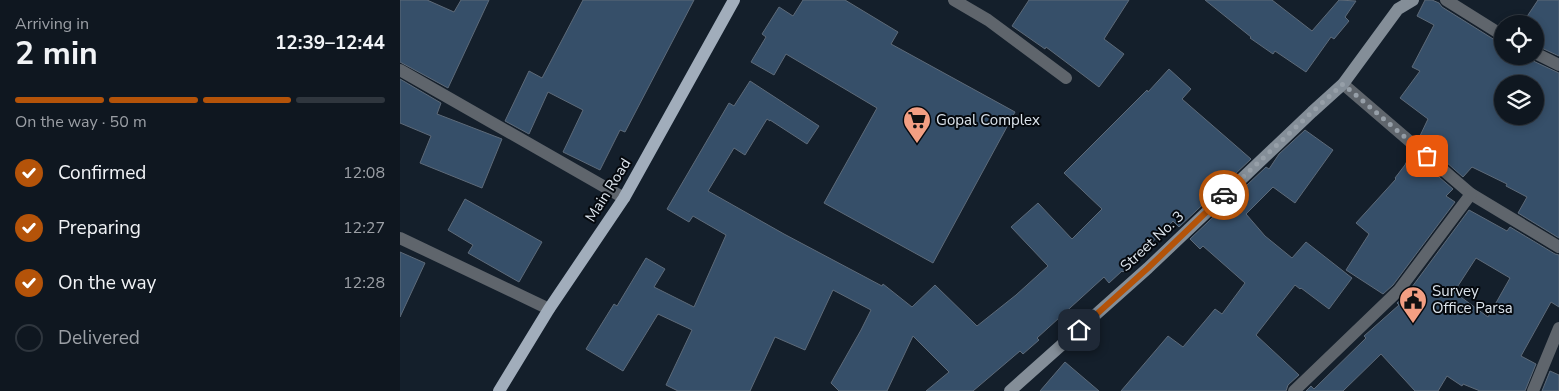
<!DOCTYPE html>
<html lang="en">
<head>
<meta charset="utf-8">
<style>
  :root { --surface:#0f1720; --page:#182029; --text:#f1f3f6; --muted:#9b9fa5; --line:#2f363e; --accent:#b45309 }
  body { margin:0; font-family:"Nunito Sans",sans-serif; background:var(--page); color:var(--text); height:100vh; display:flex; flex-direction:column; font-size:19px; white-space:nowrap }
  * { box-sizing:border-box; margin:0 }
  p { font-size:16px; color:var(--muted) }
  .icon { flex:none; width:28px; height:28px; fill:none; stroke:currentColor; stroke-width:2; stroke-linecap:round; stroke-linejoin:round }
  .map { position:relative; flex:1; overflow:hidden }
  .drawer { display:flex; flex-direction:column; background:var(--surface); width:400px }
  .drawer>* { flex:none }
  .buttons { position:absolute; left:1094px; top:15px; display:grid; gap:10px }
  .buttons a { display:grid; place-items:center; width:50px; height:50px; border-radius:50%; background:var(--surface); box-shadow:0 2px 8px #0003,0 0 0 1px var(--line); font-size:25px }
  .pin { position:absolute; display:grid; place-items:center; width:42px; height:42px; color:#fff; margin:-21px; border-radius:10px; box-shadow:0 2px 8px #0006 }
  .courier { position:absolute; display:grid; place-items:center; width:50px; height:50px; margin:-25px; border:4px solid #b45309; border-radius:50%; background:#fff; color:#222; box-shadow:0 1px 6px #0007 }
  .headline em { font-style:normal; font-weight:700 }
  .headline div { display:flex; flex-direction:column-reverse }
  .headline { display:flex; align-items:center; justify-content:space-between; height:85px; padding:0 15px }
  h1 { font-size:32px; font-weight:700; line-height:38px }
  .bar { display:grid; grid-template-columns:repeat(4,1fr); gap:8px 5px; align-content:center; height:60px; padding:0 15px }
  .bar i { height:6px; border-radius:4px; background:var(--line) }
  .bar .on { background:var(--accent) }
  .bar p { grid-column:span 4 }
  ol { padding:0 15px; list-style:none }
  li { display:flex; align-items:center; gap:15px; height:55px }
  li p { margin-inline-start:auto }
  li .icon { padding:5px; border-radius:50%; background:var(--accent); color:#fff; stroke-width:4 }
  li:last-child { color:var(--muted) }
  li i { width:28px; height:28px; border:2px solid var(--line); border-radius:50% }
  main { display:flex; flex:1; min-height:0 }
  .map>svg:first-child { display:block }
</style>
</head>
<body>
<main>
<section class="drawer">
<div class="headline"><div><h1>2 min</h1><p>Arriving in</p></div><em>12:39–12:44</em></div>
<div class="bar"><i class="on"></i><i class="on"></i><i class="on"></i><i></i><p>On the way · 50 m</p></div>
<ol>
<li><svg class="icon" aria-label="check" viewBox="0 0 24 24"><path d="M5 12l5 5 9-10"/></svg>Confirmed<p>12:08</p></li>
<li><svg class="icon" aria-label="check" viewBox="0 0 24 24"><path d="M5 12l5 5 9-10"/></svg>Preparing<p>12:27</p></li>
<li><svg class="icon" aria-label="check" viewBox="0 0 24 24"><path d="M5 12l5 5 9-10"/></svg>On the way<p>12:28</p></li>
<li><i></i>Delivered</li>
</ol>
</section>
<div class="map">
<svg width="1159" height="391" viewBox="0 0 1159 391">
  <rect width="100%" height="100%" fill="#141f2b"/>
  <!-- building -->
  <g fill="#364f69" stroke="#5d6a79" fill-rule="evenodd">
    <path d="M0,0H27L54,12L61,0H89L48,88L0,62Z"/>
    <path d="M183,0H294L225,132L220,130L200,170L163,152L183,110L148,92L129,134L105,121L129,71L142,78Z"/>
    <path d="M403,0H445L498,32L491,44L615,112L533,263L424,203L477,108L386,54L374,75L351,62L366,37L362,34L379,7L393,16Z"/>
    <path d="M629,0H729L704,39L724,54L699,87L646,47L645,49L612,26Z"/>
    <path d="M805,0H872L912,31L939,0L956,1L945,17L949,21L934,39L931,37L906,72L875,51L873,54L850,38L851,37Z"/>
    <path d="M1025,0H1032L1039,3L1042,7L1098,42L1102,43V56H1128L1131,60L1159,73V238L1118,213L1127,197L1106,186L1107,184L1072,167L1063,177L1019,138L1028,119L1000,98L1020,71L1012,67L1034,25L1017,16ZM1102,84H1135V116H1102Z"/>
    <path d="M1138,0H1159V56L1135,45V24H1122Z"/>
    <path d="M769,69L791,89L782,99L851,159L779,227L773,221L723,272L722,271L709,283L704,277L637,338L639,340L623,354L620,351L573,391H526L549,372L513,336L487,391H439L431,383L461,330L471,310L433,290L405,350L375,337L350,391H278L266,385L292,330L258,314L223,371L186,349L214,304L217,306L246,258L265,269L254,287L294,307L326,235L293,216L289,222L267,209L329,103L334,106L350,81L419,126L407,144L370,120V121L367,119L345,155L334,148L308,191L384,234L482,286L483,284L512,307L535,285L577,326L616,295L648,266L611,227L638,203L672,239L702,209L664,173L747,90L748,92Z"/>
    <path d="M0,79L41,103L37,114L102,139L82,188L20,163L31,136L0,123Z"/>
    <path d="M905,130L933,150L895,203L873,187L846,214L865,236L892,258L906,242L952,278L929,309L901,288L900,289L895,285L856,335L899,375L888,385L886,391H721L768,336L783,347L815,309L822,314L845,283L803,246L800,249L790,239L866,167L869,169L879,154Z"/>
    <path d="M1011,153L1053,189L1046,196L1055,202L993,285L983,294L946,270L969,234L956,223L996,179L995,178L1005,165Z"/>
    <path d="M65,199L142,242L119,282L68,253L73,245L48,230Z"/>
    <path d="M1069,210L1107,231L1110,227L1155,254L1159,255V307L1151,302L1121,356L1136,364L1125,391H1080L1063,384L1062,386L1047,376L1038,391H1015L981,354L943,391H906L911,386L914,389L966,338L964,336L999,305L997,303L1006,295ZM1076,258L1110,278L1088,317L1054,292Z"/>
    <path d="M0,252L25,263L0,317Z"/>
    <path d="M665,362L699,391H640Z"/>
    <path d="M1150,371L1159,375V391H1142Z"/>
  </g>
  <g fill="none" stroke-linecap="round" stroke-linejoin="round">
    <!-- street -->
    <g stroke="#5f656c" stroke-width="12">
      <path d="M554,0L588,20L666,78"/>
      <path d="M1046,0L1102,35"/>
      <path d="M1135,53L1159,65"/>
      <path d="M0,70L224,198"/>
      <path d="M943,84L1071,194L1159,247"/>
      <path d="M0,238L149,309"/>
      <path d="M894,391L999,290L1071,194"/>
      <path d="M1133,391L1159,328"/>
    </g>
    <!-- secondary -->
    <path stroke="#848e98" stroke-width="12" d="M610,391L748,268L912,112L943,84L998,9L1013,0"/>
    <!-- primary -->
    <path stroke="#a1adbb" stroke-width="12" d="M99,391L149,309L224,198L334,0"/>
  </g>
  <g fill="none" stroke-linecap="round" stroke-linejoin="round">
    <!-- done -->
    <path stroke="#969fa8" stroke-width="5" stroke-dasharray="0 9" d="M824,195L912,112L943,84L1027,156"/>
    <!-- route -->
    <path stroke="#b45309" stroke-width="6" d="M679,330L748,268L824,195"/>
  </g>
  <!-- icons -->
  <defs>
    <g id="supermarket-pin" transform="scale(1.4375)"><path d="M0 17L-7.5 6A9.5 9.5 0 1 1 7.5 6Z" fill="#f39f83" stroke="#05090e"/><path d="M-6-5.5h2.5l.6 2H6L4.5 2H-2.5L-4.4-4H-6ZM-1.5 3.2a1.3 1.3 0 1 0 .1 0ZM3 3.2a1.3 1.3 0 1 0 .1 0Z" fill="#111"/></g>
    <g id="civic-pin" transform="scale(1.4375)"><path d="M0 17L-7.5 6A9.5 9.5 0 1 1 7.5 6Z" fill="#f39f83" stroke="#05090e"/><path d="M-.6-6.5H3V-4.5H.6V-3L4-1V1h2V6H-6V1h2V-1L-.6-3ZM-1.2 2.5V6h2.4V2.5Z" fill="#111"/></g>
  </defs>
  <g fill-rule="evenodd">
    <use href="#supermarket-pin" x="517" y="120"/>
    <use href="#civic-pin" x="1013" y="300"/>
  </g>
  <g text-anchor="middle" stroke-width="4" stroke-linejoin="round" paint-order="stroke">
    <!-- poi labels -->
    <g font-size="15" fill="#dce4ec" stroke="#05090e" text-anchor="start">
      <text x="536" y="125">Gopal Complex</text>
      <text x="1032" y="296">Survey<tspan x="1032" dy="17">Office Parsa</tspan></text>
    </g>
    <!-- street labels -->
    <g font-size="15" fill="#dce4ec" stroke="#05090e">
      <text transform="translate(208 190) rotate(-58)" y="5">Main Road</text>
      <text transform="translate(752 241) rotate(-43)" y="5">Street No. 3</text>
    </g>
  </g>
</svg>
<div class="buttons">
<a><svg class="icon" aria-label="locate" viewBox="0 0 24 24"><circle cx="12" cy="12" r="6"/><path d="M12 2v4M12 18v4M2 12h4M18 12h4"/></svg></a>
<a><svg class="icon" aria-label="layers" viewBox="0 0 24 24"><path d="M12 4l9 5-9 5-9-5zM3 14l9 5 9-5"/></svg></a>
</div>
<div class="pin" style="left:1027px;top:156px;background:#ea580c"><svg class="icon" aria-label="bag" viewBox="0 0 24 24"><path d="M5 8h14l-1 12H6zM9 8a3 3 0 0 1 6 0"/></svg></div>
<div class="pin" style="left:679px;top:330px;background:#1f2937"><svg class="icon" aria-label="home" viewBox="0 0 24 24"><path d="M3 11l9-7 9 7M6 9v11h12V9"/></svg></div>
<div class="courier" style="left:824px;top:195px"><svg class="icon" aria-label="car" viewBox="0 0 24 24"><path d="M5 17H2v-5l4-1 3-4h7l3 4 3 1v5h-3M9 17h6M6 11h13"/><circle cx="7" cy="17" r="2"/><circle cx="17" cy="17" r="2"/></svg></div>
</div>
</main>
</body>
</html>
